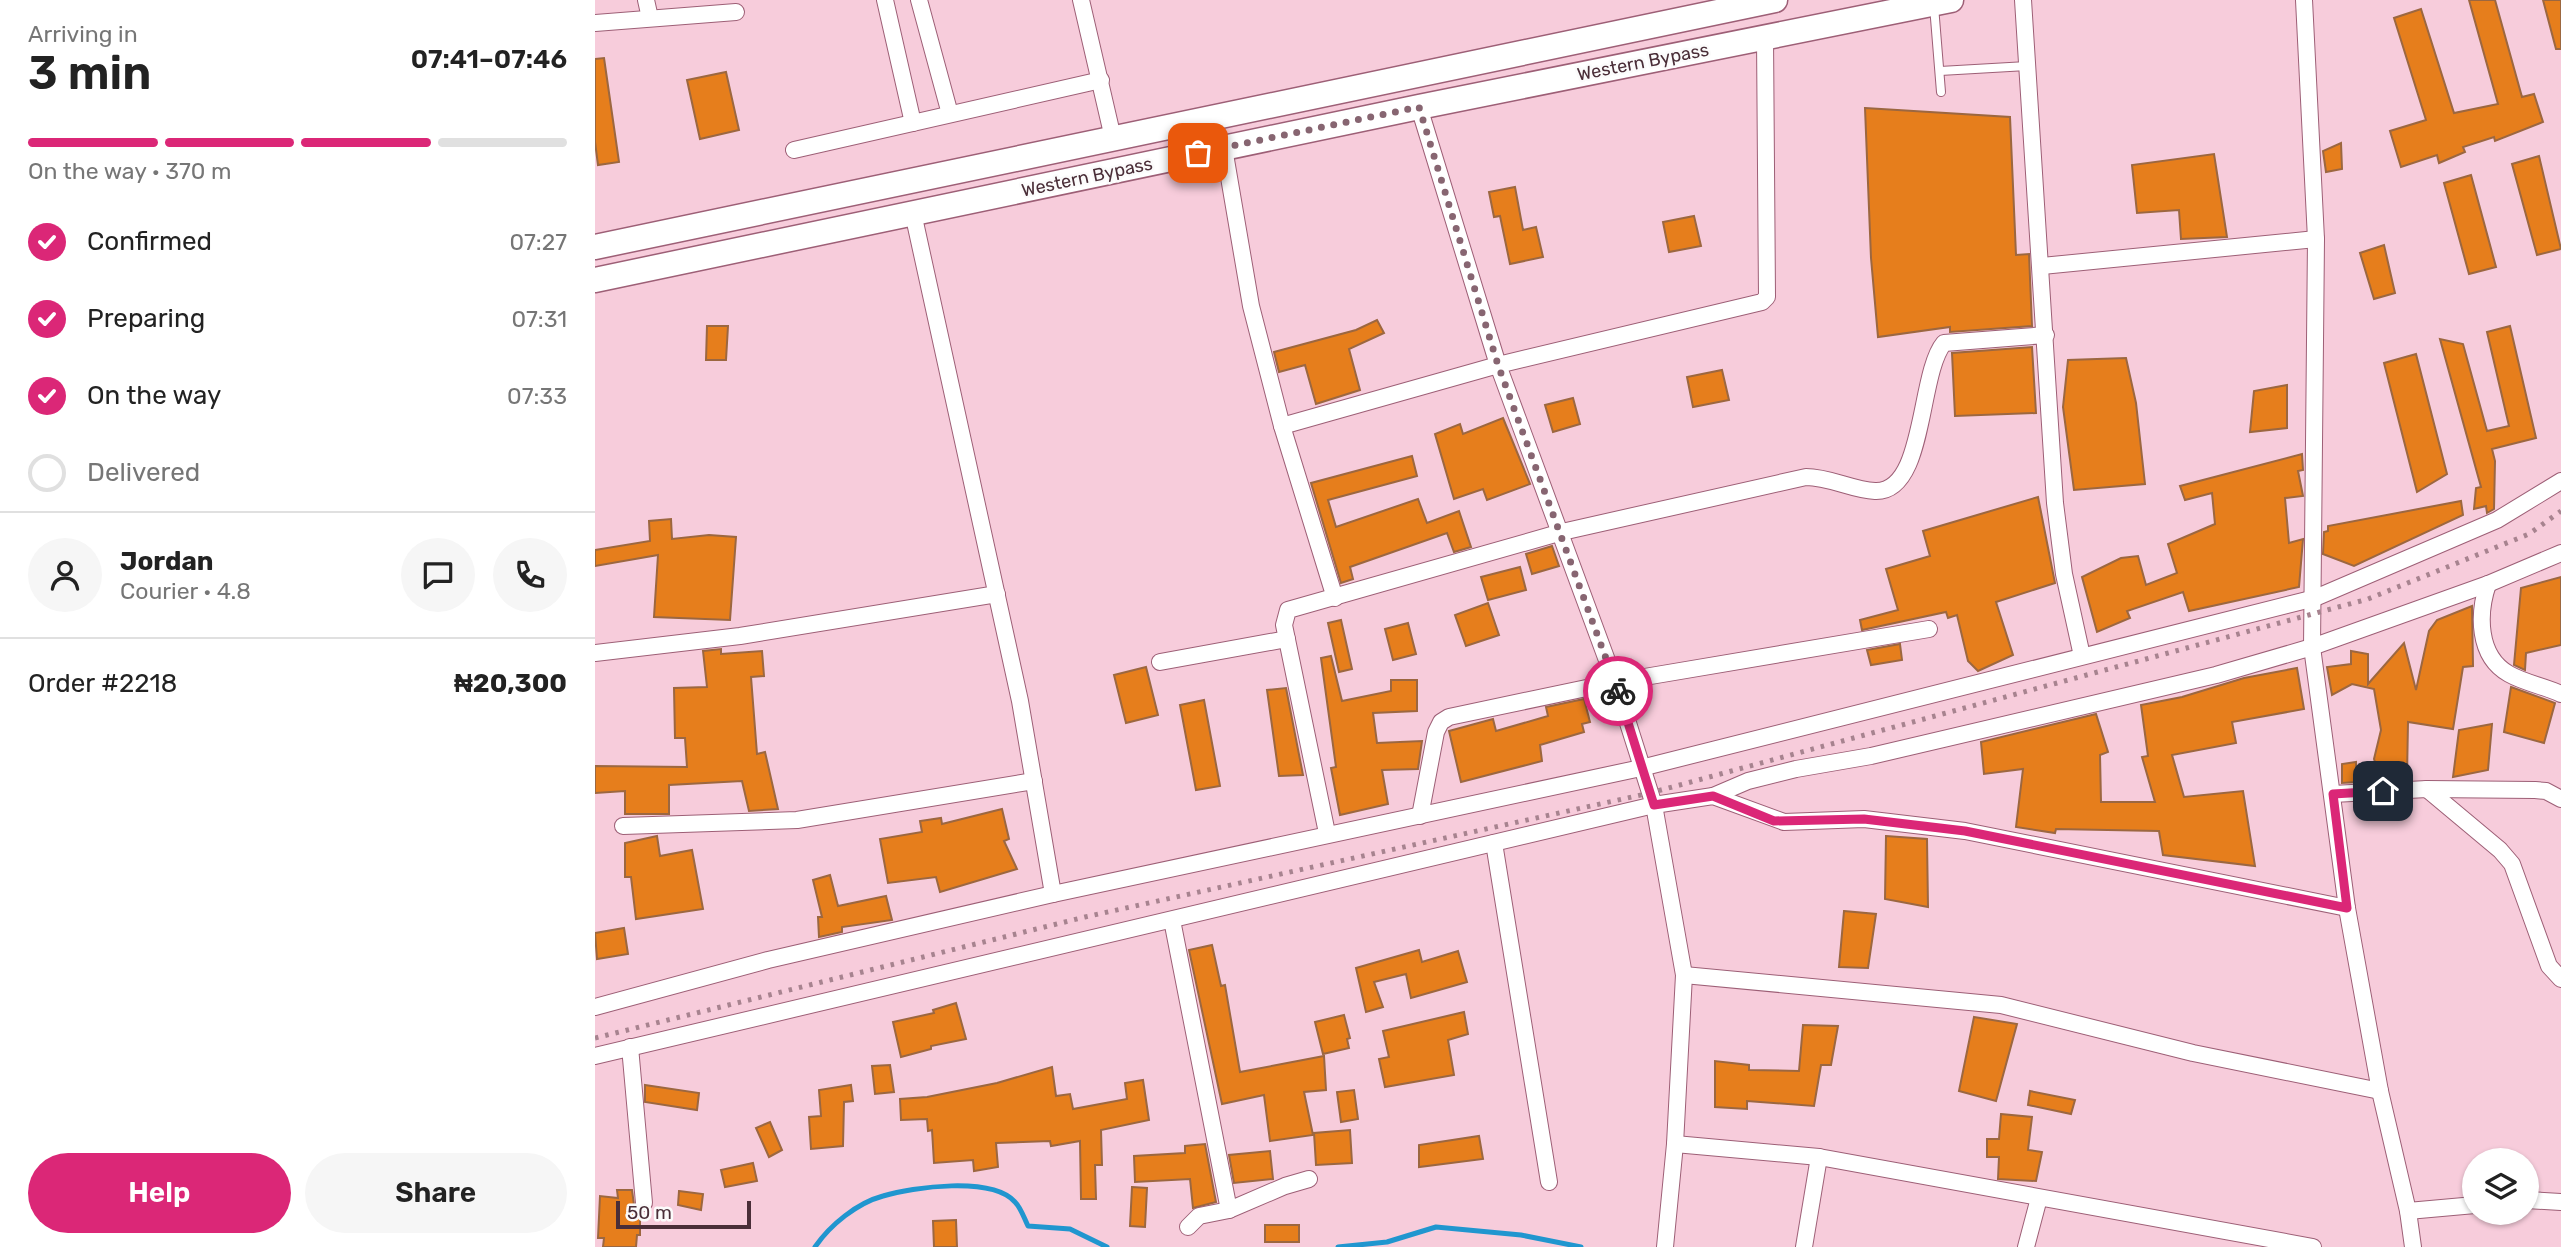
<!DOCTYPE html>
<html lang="en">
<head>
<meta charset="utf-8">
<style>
  :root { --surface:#fff; --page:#f6f6f6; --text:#222; --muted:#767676; --line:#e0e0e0; --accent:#db2777 }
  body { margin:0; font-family:Rubik,sans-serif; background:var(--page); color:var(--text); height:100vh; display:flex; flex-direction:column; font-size:26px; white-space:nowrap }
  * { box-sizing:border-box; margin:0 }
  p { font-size:23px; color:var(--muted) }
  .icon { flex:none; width:38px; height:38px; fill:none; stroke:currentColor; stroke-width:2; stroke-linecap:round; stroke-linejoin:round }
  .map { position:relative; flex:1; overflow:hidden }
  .sheet { display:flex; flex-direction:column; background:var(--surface); width:595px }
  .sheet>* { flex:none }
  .controls { position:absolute; left:1867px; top:1148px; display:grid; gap:14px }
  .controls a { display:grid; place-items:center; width:77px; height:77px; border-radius:50%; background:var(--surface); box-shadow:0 2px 5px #0004; font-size:35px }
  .scale { position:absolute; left:21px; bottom:18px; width:135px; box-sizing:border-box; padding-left:7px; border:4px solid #4a2e38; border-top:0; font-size:19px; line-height:24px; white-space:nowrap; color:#4a2e38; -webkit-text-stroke:5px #fbfbfb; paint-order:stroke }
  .pin { position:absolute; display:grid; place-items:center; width:60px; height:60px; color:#fff; margin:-30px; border-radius:14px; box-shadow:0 4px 10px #0006 }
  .courier { position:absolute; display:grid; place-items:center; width:70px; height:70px; margin:-35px; border:5px solid #db2777; border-radius:50%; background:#fff; color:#222; box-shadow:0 2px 9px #0007 }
  .overview em { font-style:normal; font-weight:600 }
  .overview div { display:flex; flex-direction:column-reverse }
  .overview { display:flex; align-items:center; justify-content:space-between; height:119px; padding:0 28px }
  h1 { font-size:46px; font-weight:600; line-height:52px }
  .bar { display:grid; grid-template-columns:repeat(4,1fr); gap:10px 7px; align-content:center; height:84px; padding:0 28px }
  .bar i { height:9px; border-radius:5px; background:var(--line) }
  .bar .on { background:var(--accent) }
  .bar p { grid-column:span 4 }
  .line { display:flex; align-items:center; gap:18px; padding:0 28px; border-top:2px solid var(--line) }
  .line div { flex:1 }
  .round { display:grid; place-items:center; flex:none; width:74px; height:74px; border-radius:37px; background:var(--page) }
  ol { padding:0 28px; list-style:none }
  li { display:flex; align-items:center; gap:21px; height:77px }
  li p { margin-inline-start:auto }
  li .icon { padding:7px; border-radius:50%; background:var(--accent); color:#fff; stroke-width:4 }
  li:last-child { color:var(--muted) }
  li i { width:38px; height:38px; border:4px solid var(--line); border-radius:50% }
  .cta { display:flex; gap:14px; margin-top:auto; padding:14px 28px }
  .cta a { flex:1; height:80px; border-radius:42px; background:var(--accent); color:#fff; font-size:28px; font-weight:600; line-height:80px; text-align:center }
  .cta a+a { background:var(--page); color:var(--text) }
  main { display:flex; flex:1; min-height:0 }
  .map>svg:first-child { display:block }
</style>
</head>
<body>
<main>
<section class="sheet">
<div class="overview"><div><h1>3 min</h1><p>Arriving in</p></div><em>07:41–07:46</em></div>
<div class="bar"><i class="on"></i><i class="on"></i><i class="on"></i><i></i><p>On the way · 370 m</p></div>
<ol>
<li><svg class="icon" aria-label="check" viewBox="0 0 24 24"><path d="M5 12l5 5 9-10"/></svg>Confirmed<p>07:27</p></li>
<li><svg class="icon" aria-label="check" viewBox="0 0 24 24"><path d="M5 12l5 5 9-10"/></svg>Preparing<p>07:31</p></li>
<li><svg class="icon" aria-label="check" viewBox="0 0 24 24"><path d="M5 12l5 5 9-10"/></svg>On the way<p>07:33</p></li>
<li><i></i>Delivered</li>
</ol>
<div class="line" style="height:126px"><a class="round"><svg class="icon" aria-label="person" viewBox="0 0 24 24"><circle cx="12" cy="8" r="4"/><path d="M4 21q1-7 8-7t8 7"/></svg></a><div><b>Jordan</b><p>Courier · 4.8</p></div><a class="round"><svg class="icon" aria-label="chat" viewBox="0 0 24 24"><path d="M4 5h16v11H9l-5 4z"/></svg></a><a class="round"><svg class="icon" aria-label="phone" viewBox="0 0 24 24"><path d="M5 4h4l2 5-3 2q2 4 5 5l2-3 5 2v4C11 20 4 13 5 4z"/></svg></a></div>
<div class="line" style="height:91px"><div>Order #2218</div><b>₦20,300</b></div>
<div class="cta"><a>Help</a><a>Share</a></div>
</section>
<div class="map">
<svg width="1966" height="1247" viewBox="0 0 1966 1247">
  <rect width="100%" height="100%" fill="#f7ccdb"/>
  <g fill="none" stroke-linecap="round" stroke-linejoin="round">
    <!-- stream -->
    <g stroke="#2096cf" stroke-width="5">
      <path d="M220,1247C235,1225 262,1203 288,1196C318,1187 397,1176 420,1202C426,1208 429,1218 433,1226L475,1229L512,1247"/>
      <path d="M743,1247L792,1242L841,1227L926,1235L986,1247"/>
    </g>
  </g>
  <!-- building -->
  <g fill="#e67e1c" stroke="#9c6740" stroke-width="2">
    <path d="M1874,0H1900L1927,97L1939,94L1948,122L1900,141L1899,137L1868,147L1870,152L1844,163L1842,155L1806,167L1795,131L1831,120L1799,18L1826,9L1859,113L1903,104Z"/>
    <path d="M1948,0H1966V49H1961Z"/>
    <path d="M9,58L24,162L3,165L0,142V59Z"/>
    <path d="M131,72L144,130L105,139L92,80Z"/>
    <path d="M1270,108L1415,117L1421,255L1434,254L1437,326L1355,332V327L1283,337L1276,258Z"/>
    <path d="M1746,143L1747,169L1731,172L1728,151Z"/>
    <path d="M1619,154L1632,237L1586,239L1584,210L1542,213L1537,165Z"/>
    <path d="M1944,156L1966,249L1942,255L1917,164Z"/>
    <path d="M1876,175L1901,267L1874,274L1849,183Z"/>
    <path d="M920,187L928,230L941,227L948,257L915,264L905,216L899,217L894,192Z"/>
    <path d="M1099,216L1106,246L1074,252L1068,222Z"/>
    <path d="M1789,245L1800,293L1779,299L1765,253Z"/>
    <path d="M782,320L789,333L754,349L765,390L721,404L710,365L684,372L679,352L761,330Z"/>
    <path d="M112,326H133L131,360H111Z"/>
    <path d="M1915,326L1941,438L1897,449L1900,461L1899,509L1892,513L1891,506L1879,509L1881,488L1886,487L1845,339L1868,344L1892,431L1914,426L1892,332Z"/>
    <path d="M1437,347L1441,413L1360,416L1357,353Z"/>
    <path d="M1821,354L1852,474L1822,492L1789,363Z"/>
    <path d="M1531,358L1541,403L1550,484L1479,490L1468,407L1473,360Z"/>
    <path d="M1127,370L1134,400L1098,407L1092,377Z"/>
    <path d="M1692,385V428L1655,432L1659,391Z"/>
    <path d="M978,398L985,424L958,432L950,405Z"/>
    <path d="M908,418L935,484L892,500L888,489L859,499L840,434L865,424L868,434Z"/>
    <path d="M1707,454L1708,470L1703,471L1708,496L1690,498L1694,543L1708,539L1704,587L1594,611L1588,592L1532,611L1535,618L1502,632L1487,577L1526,558L1543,556L1551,585L1582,573L1573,544L1620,524L1617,493L1590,500L1585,486Z"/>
    <path d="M817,456L822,476L733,500L741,527L823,499L832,523L864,511L876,547L859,552L852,533L755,567L758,579L746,583L716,483Z"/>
    <path d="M1443,497L1460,583L1401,602L1418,655L1383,671L1373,661L1362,615L1353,618L1351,612L1267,630L1265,620L1303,610L1291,569L1335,556L1328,531Z"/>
    <path d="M1866,501L1868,515L1759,566L1728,554L1729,532L1733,531V526Z"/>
    <path d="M76,519L77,539L114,535L141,537L135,620L59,617L63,555L0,566V550L55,541L54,521Z"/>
    <path d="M957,546L964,566L937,574L931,554Z"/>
    <path d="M925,567L931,590L893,600L886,577Z"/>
    <path d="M1966,577V645L1931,653L1930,670L1919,665L1926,588Z"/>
    <path d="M893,603L904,635L871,646L860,615Z"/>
    <path d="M1877,606L1878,666L1868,667L1858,729L1813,722L1812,777L1785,776L1779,759L1786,730L1779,689L1757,684L1737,695L1732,667L1756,664V651L1773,654V684L1809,643L1821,690L1834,631L1842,620Z"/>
    <path d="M746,620L757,669L744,672L733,623Z"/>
    <path d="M813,623L821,654L798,660L790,629Z"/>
    <path d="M1305,644L1307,660L1276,665L1272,650Z"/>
    <path d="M126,649V654L167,651L169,676L156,677L162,754L170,752L183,809L154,811L147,781L74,785V814H30V791L0,793V766L92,767L90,738H80L79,688L112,687L108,651Z"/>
    <path d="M736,656L747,701L796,691V680H822V711L778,713L782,743L827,741L823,769L787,770L793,804L745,815L736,768L741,767L726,658Z"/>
    <path d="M551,667L563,715L531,723L519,675Z"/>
    <path d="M1702,668L1709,709L1637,722L1641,743L1577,755L1589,797L1648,791L1660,866L1568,855L1564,831L1461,829L1460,833L1421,827L1428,769L1389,774L1386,742L1501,714L1513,752L1505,755L1506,802H1560L1547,757L1553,756L1546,705L1587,697L1649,678Z"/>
    <path d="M1916,687L1960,703L1949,743L1909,732Z"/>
    <path d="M691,688L708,775L684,776L672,690Z"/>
    <path d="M989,699L995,722L987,724L989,732L945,745L947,761L866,782L854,731L898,719L901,731L953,716L951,707Z"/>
    <path d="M609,700L625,786L601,790L585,705Z"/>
    <path d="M1897,724L1893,770L1858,777L1864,730Z"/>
    <path d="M1761,762V782L1747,783V764Z"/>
    <path d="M407,809L414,839L409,841L422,869L345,892L341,877L293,883L285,839L327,832L325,821L346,818L347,824Z"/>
    <path d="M62,836L65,856L97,850L108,909L41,919L36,877H30V843Z"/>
    <path d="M1291,836L1332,839L1333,907L1290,899Z"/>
    <path d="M235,875L243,906L291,896L297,920L247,927V932L224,937L223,917H227L218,880Z"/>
    <path d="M1249,911L1281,914L1273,968L1244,967Z"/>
    <path d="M29,928L33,954L2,959L0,933Z"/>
    <path d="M617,945L626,986L630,985L645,1072L729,1056L731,1090L709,1092L718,1135L675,1141L669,1095L627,1104L594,950Z"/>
    <path d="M824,950L827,962L863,951L872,982L816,998L811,974L779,982L788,1007L771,1012L761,968Z"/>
    <path d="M361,1003L371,1039L336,1046V1049L306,1057L298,1022L339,1013L338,1010Z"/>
    <path d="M869,1012L873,1034L853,1040L859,1075L790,1087L784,1059L794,1057L788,1031Z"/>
    <path d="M749,1015L755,1038L752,1039L754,1048L728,1054L720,1022Z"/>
    <path d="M1379,1017L1422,1024L1401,1101L1364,1091Z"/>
    <path d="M1208,1025L1243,1026L1236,1065H1226L1219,1106L1152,1101V1109L1120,1107V1061L1154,1065V1070L1204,1071Z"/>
    <path d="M295,1065L299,1092L280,1094L277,1066Z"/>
    <path d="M457,1067L461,1096L475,1094L478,1109L532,1099L530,1083L548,1080L554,1120L506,1130L507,1165H500L501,1199H486L485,1141L456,1146L455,1141L401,1143L403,1167L379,1171L378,1160L339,1163L337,1130L333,1131L332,1119L306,1120L305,1099L332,1097L402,1083Z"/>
    <path d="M50,1085L104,1093L102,1110L50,1102Z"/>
    <path d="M256,1085L258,1101L249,1102L248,1146L216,1149L214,1117L226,1116L224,1090Z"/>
    <path d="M759,1090L763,1119L746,1122L742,1092Z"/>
    <path d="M1435,1091L1480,1100L1476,1114L1433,1105Z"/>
    <path d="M1406,1114L1437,1117L1433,1150L1447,1152L1441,1181L1403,1179L1404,1157H1392V1139H1404Z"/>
    <path d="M175,1122L187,1150L174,1157L161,1128Z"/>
    <path d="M755,1130L757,1163L721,1165L719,1133Z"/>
    <path d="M884,1136L888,1159L824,1167V1145Z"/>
    <path d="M610,1144L621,1202L598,1208L595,1179L540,1182L539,1156L590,1153V1146Z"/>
    <path d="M675,1151L678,1179L639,1183L634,1155Z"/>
    <path d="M158,1163L162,1181L130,1187L126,1170Z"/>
    <path d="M537,1187L552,1188L550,1227L535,1226Z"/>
    <path d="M22,1190H37L39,1205L45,1213V1235H42L41,1247H8L9,1238H3L5,1196L23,1198Z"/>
    <path d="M84,1191L108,1194L106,1210L83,1205Z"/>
    <path d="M361,1220L362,1247H339L338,1221Z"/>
    <rect x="670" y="1225" width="34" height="17"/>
  </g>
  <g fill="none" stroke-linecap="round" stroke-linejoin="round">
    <!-- lane casing -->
    <g stroke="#9d5f76" stroke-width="10">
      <g id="lane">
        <path d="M1339,6L1346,92"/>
        <path d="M1345,71L1432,66"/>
      </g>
    </g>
    <!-- street casing -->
    <g stroke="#9d5f76" stroke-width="18">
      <g id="street">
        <path d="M51,0L55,18"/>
        <path d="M290,0L318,123"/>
        <path d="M324,0L355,114"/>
        <path d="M486,0L518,138"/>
        <path d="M1428,0L1460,503L1469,574L1487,656"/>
        <path d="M1709,0L1721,239L1717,647L1752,908L1785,1091L1813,1211L1818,1247"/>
        <path d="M0,23L141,12"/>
        <path d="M824,107L903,365L1020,682L1059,805L1089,975L1080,1144L1070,1247"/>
        <path d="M629,148L656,306L687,426L740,598"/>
        <path d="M199,150L506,80"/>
        <path d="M318,213L425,701L458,894"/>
        <path d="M1447,266L1721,239"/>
        <path d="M687,426L903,365L1167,302L1172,297L1170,38"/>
        <path d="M1893,584C1883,613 1882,656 1914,674C1930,683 1949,686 1966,694"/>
        <path d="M0,653L145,636L402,594"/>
        <path d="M565,662L692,639"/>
        <path d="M1832,789L1905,850L1917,864L1954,966L1966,979"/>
        <path d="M1738,794L1832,789L1940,790L1951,791L1966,799"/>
        <path d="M1118,796L1153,781L1201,769L1276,756L1621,675L1717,647L1893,584L1966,553"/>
        <path d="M825,816L841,732L846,722L854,717L1020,682L1334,629"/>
        <path d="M28,826L202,820L439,781"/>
        <path d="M732,833L689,625L693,610L967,532L1211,477C1235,477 1257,490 1280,491C1331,493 1323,374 1349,343L1451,335"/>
        <path d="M899,843L954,1182"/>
        <path d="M577,920L634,1210"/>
        <path d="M1089,975L1406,1005L1598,1053L1785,1091"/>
        <path d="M0,1007L173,960L458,894L1046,768L1720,598L1902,520L1966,481"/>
        <path d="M35,1047L49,1203"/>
        <path d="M0,1056L1059,805L1118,796L1189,822L1269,819L1370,831L1752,908"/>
        <path d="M1080,1144L1224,1157L1718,1247"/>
        <path d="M1932,1200L1966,1202"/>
        <path d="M1813,1211L1880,1205"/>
        <path d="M593,1227L604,1216L634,1210L690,1186L714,1179"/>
        <path d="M1209,1247L1224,1157"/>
        <path d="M1431,1247L1444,1198"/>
      </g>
    </g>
    <!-- primary casing -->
    <g stroke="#9d5f76" stroke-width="27">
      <g id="primary">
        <path d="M0,247L1180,0"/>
        <path d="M0,280L824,107L1356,0"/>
      </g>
    </g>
    <!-- lane -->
    <use href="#lane" stroke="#fff" stroke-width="8"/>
    <!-- street -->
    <use href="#street" stroke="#fff" stroke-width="16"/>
    <!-- primary -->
    <use href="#primary" stroke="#fff" stroke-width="24"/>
    <!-- rail -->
    <path stroke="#a7838f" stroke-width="5" stroke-dasharray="3.5 7" stroke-linecap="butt" d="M0,1038L490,917L1055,793L1773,599L1934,534L1966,511"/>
  </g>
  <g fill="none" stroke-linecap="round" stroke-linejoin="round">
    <!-- done -->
    <path stroke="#876571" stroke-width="7" stroke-dasharray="0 12.6" d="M603,153L824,107L903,365L1023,691"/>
    <!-- route -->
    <path stroke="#db2777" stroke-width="9" d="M1023,691L1059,805L1118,796L1179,821L1269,819L1370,831L1752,908L1738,794L1788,791"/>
  </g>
  <g text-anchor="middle" stroke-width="5" stroke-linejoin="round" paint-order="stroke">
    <!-- street labels -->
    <g font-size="18" fill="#4a2e38" stroke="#fbfbfb">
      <text transform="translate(1048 62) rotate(-11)" y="6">Western Bypass</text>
      <text transform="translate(492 177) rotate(-12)" y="6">Western Bypass</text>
    </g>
  </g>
</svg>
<div class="controls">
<a><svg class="icon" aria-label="layers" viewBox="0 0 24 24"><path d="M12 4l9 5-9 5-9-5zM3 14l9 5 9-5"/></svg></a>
</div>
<div class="scale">50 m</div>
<div class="pin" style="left:603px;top:153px;background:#ea580c"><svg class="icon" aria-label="bag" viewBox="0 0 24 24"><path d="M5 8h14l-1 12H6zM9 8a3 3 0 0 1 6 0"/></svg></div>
<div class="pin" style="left:1788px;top:791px;background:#1f2937"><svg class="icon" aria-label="home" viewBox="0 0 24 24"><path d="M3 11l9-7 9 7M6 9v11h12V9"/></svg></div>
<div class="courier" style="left:1023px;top:691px"><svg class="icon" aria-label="bike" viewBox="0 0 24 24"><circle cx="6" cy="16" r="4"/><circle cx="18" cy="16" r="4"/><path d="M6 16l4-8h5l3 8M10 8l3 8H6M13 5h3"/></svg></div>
</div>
</main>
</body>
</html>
